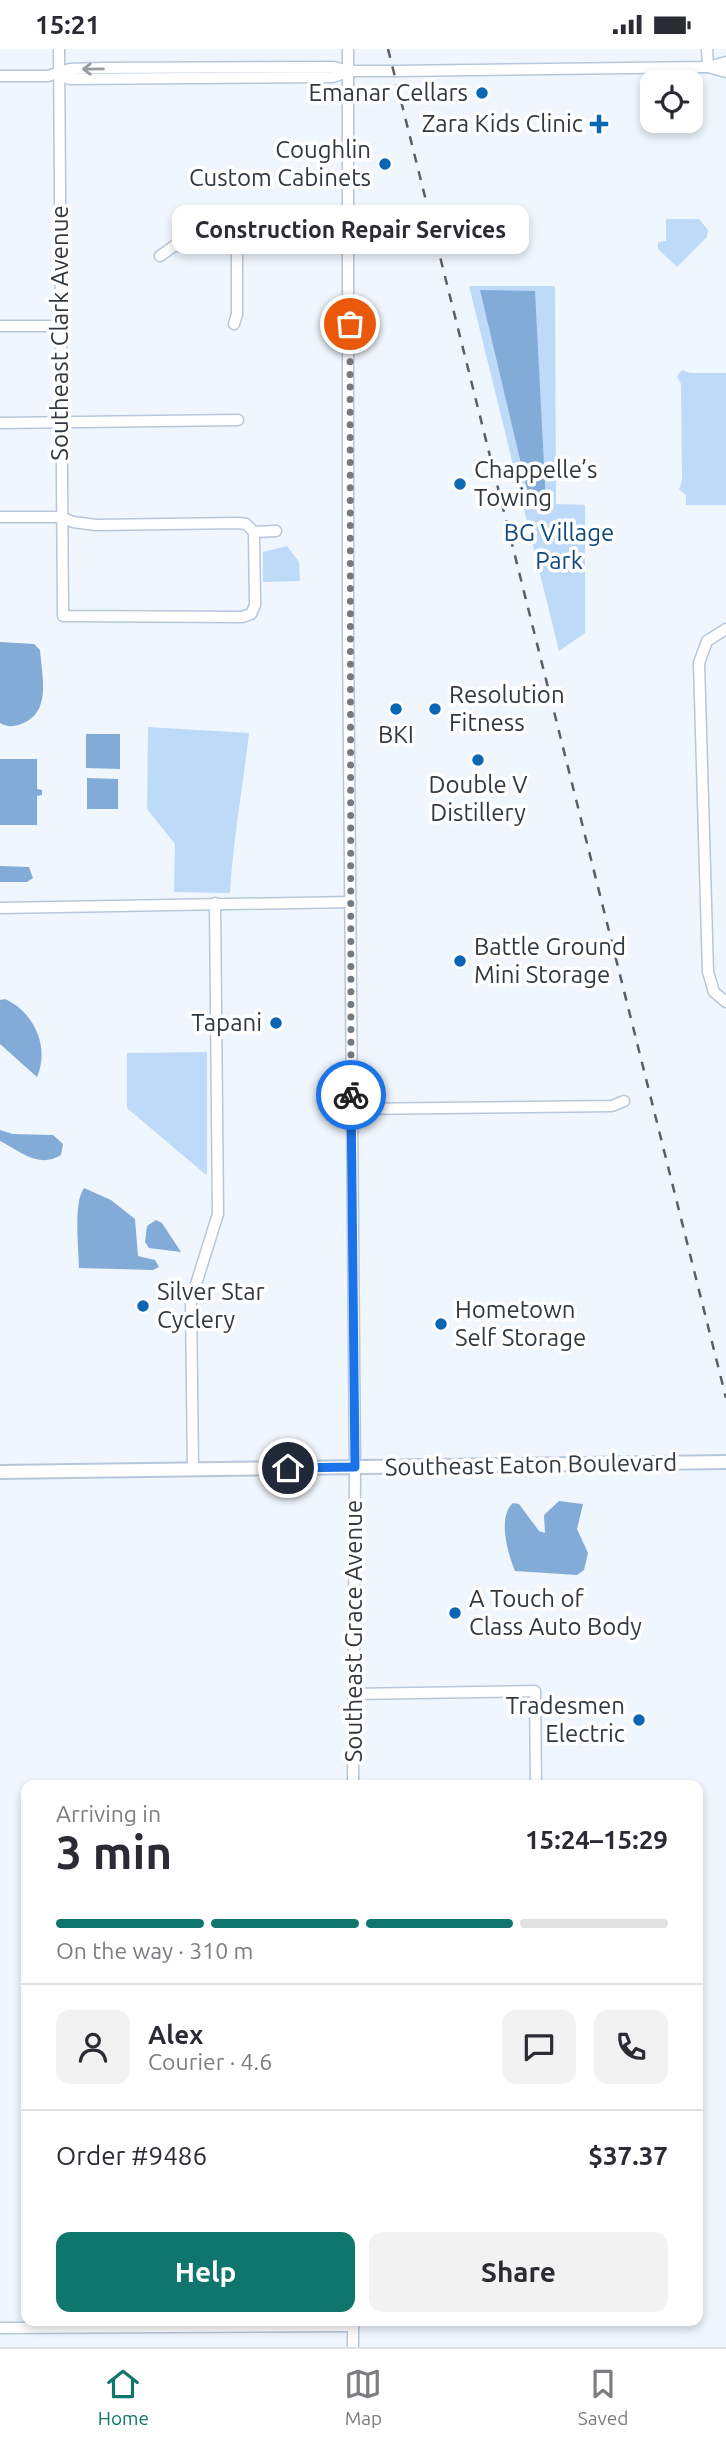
<!DOCTYPE html>
<html lang="en">
<head>
<meta charset="utf-8">
<style>
  :root { --surface:#fff; --page:#f2f2f3; --text:#2b2b33; --muted:#7c7c81; --line:#e1e1e2; --accent:#0f766e }
  body { margin:0; font-family:Ubuntu,sans-serif; background:var(--page); color:var(--text); height:100vh; display:flex; flex-direction:column; font-size:26px; white-space:nowrap }
  * { box-sizing:border-box; margin:0 }
  p { font-size:23px; color:var(--muted) }
  .icon { flex:none; width:38px; height:38px; fill:none; stroke:currentColor; stroke-width:2; stroke-linecap:round; stroke-linejoin:round }
  .map { position:relative; flex:1; overflow:hidden }
  .drawer { position:absolute; left:21px; top:1731px; width:682px; height:546px; display:flex; flex-direction:column; background:var(--surface); border-radius:14px; box-shadow:0 4px 10px #0003 }
  .drawer>* { flex:none }
  .fabs { position:absolute; left:640px; top:21px; display:grid; gap:14px }
  .fabs a { display:grid; place-items:center; width:63px; height:63px; border-radius:14px; background:var(--surface); box-shadow:0 4px 10px #0003; font-size:35px }
  .pin { position:absolute; display:grid; place-items:center; width:60px; height:60px; color:#fff; margin:-30px; border:4px solid #fff; border-radius:50%; box-shadow:0 2px 7px #0007 }
  .courier { position:absolute; display:grid; place-items:center; width:70px; height:70px; margin:-35px; border:5px solid #1a73e8; border-radius:50%; background:#fff; color:#222; box-shadow:0 2px 9px #0007 }
  .bubble { position:absolute; height:49px; border-radius:14px; background:var(--surface); box-shadow:0 4px 10px #0003; font-size:23px; font-weight:600; line-height:49px; text-align:center }
  .overview em { font-style:normal; font-weight:600 }
  .overview div { display:flex; flex-direction:column-reverse }
  .overview { display:flex; align-items:center; justify-content:space-between; height:119px; padding:0 35px }
  h1 { font-size:46px; font-weight:600; line-height:52px }
  .bar { display:grid; grid-template-columns:repeat(4,1fr); gap:10px 7px; align-content:center; height:84px; padding:0 35px }
  .bar i { height:9px; border-radius:5px; background:var(--line) }
  .bar .on { background:var(--accent) }
  .bar p { grid-column:span 4 }
  .line { display:flex; align-items:center; gap:18px; padding:0 35px; border-top:2px solid var(--line) }
  .line div { flex:1 }
  .round { display:grid; place-items:center; flex:none; width:74px; height:74px; border-radius:14px; background:var(--page) }
  .action { display:flex; gap:14px; margin-top:auto; padding:14px 35px }
  .action a { flex:1; height:80px; border-radius:14px; background:var(--accent); color:#fff; font-size:28px; font-weight:600; line-height:80px; text-align:center }
  .action a+a { background:var(--page); color:var(--text) }
  .status { display:flex; justify-content:space-between; align-items:center; height:49px; padding:0 35px; background:var(--surface); direction:ltr }
  .status svg { height:19px; fill:currentColor }
  .tabs { display:flex; justify-content:space-around; align-items:center; height:98px; border-top:2px solid var(--line); background:var(--surface); font-size:19px; color:var(--muted) }
  .tabs a { display:grid; justify-items:center; gap:4px }
  .tabs .on { color:var(--accent) }
  .map>svg:first-child { display:block }
</style>
</head>
<body>
<div class="status"><b>15:21</b><svg viewBox="0 0 49 12"><path d="M0 12V9h3v3zM5 12V6h3v6zM10 12V3h3v9zM15 12V0h3v12zM26 1h20v11H26zM47 4h2v5h-2z"/></svg></div>
<div class="map">
<svg width="726" height="2298" viewBox="0 0 726 2298">
  <rect width="100%" height="100%" fill="#f0f6fe"/>
  <!-- green -->
  <g fill="#bddaf9">
    <path d="M666,170H699L708,181L707,188L677,218L658,200V193L666,192Z"/>
    <path d="M469,237H555L556,455L585,456V584L559,602Z"/>
    <path d="M682,321L690,324H726V456H686V446L679,440L682,432L681,335L677,327Z"/>
    <path d="M287,497L299,513L300,532L263,533V503Z"/>
    <path d="M148,678L249,684C243,737 233,790 230,844L174,843L175,795L147,760Z"/>
    <path d="M207,1003V1125H205L127,1059V1004Z"/>
  </g>
  <!-- water -->
  <g fill="#83abd8">
    <path d="M480,241L535,242L546,455L531,457Z"/>
    <path d="M0,593L34,595L40,601C42,628 52,664 21,675C13,678 7,678 0,674Z"/>
    <path d="M86,685H120V720L86,719Z"/>
    <path d="M0,710H37V740L42,741V746L37,747V776H0Z"/>
    <path d="M87,729L118,730V760H87Z"/>
    <path d="M0,817L29,818L33,829L27,833H0Z"/>
    <path d="M5,950C34,963 50,998 37,1028L0,995V951Z"/>
    <path d="M0,1081L13,1085L53,1086L63,1095L61,1106C38,1120 20,1102 0,1092Z"/>
    <path d="M84,1139L111,1151L135,1170L138,1207L155,1211L159,1218L153,1221L79,1219C79,1200 73,1154 84,1139Z"/>
    <path d="M156,1171L162,1174L181,1203L149,1199L145,1193L147,1177Z"/>
    <path d="M559,1452L583,1455L577,1480L588,1504L584,1521L577,1526L515,1522C508,1505 497,1468 513,1454L519,1455L539,1482L545,1484L544,1466Z"/>
  </g>
  <g fill="none" stroke-linecap="round" stroke-linejoin="round">
    <!-- minor casing -->
    <g stroke="#b7c7da" stroke-width="13">
      <g id="minor">
        <path d="M59,0L63,567L242,568L251,565L255,556L254,483"/>
        <path d="M348,0V582L355,1418L353,1736"/>
        <path d="M707,0L708,18"/>
        <path d="M708,18L726,23"/>
        <path d="M59,26L70,30L333,28L347,23"/>
        <path d="M0,27H48L70,20L102,19L334,18L349,22H395L708,18L726,13"/>
        <path d="M160,207L174,197L350,195"/>
        <path d="M234,275L237,265V196"/>
        <path d="M0,277H59"/>
        <path d="M0,374L238,371"/>
        <path d="M0,468H61L73,473L96,476L239,474L246,475L254,483L276,482"/>
        <path d="M726,580L707,592L699,614L708,923L714,943L726,953"/>
        <path d="M0,859L351,853"/>
        <path d="M352,1060L612,1057L624,1052"/>
        <path d="M193,1421L191,1251L218,1165L215,854"/>
        <path d="M353,1645L535,1642L536,1736"/>
        <path d="M353,2272V2298"/>
        <path d="M0,2279L353,2277"/>
      </g>
    </g>
    <!-- major casing -->
    <g stroke="#b7c7da" stroke-width="16">
      <path id="major" d="M0,1423L726,1413"/>
    </g>
    <!-- minor -->
    <use href="#minor" stroke="#fff" stroke-width="10"/>
    <!-- major -->
    <use href="#major" stroke="#fff" stroke-width="12"/>
    <!-- rail -->
    <path stroke="#595f66" stroke-width="2.5" stroke-dasharray="9 9" stroke-linecap="butt" d="M388,0L726,1349"/>
  </g>
  <!-- one-way arrows -->
  <defs><path id="oneway-shaft" d="M-6 0H5M1.5-3L5.5 0L1.5 3" fill="none" stroke-width="1.6" stroke-linecap="round" stroke-linejoin="round" transform="scale(1.75)"/></defs>
  <use stroke="#989c9f" href="#oneway-shaft" transform="translate(93 20) rotate(179)"/>
  <g fill="none" stroke-linecap="round" stroke-linejoin="round">
    <!-- done -->
    <path stroke="#747a82" stroke-width="7" stroke-dasharray="0 12.6" d="M350,275L351,1046"/>
    <!-- route -->
    <path stroke="#1a73e8" stroke-width="9" d="M288,1419L355,1418L351,1046"/>
  </g>
  <!-- markers -->
  <g fill="#0b66b3" stroke="#fff" stroke-width="2.5">
    <circle cx="482" cy="44" r="7"/>
    <path d="M595.5 64.5h7v7h7v7h-7v7h-7v-7h-7v-7h7z"/>
    <circle cx="385" cy="115" r="7"/>
    <circle cx="460" cy="435" r="7"/>
    <circle cx="396" cy="660" r="7"/>
    <circle cx="435" cy="660" r="7"/>
    <circle cx="478" cy="711" r="7"/>
    <circle cx="460" cy="912" r="7"/>
    <circle cx="276" cy="974" r="7"/>
    <circle cx="143" cy="1257" r="7"/>
    <circle cx="441" cy="1275" r="7"/>
    <circle cx="455" cy="1564" r="7"/>
    <circle cx="639" cy="1671" r="7"/>
  </g>
  <g text-anchor="middle" stroke-width="7" stroke-linejoin="round" paint-order="stroke">
    <!-- poi labels -->
    <g font-size="24" fill="#32383f" stroke="#fff" text-anchor="start">
      <text x="468" y="52" text-anchor="end">Emanar Cellars</text>
      <text x="583" y="83" text-anchor="end">Zara Kids Clinic</text>
      <text x="371" y="109" text-anchor="end">Coughlin<tspan x="371" dy="28">Custom Cabinets</tspan></text>
      <text x="474" y="429">Chappelle’s<tspan x="474" dy="28">Towing</tspan></text>
      <text x="449" y="654">Resolution<tspan x="449" dy="28">Fitness</tspan></text>
      <text x="396" y="694" text-anchor="middle">BKI</text>
      <text x="478" y="744" text-anchor="middle">Double V<tspan x="478" dy="28">Distillery</tspan></text>
      <text x="474" y="906">Battle Ground<tspan x="474" dy="28">Mini Storage</tspan></text>
      <text x="262" y="982" text-anchor="end">Tapani</text>
      <text x="157" y="1251">Silver Star<tspan x="157" dy="28">Cyclery</tspan></text>
      <text x="455" y="1269">Hometown<tspan x="455" dy="28">Self Storage</tspan></text>
      <text x="469" y="1558">A Touch of<tspan x="469" dy="28">Class Auto Body</tspan></text>
      <text x="625" y="1665" text-anchor="end">Tradesmen<tspan x="625" dy="28">Electric</tspan></text>
    </g>
    <!-- street labels -->
    <g font-size="24" fill="#32383f" stroke="#fff">
      <text transform="translate(60 284) rotate(-90)" y="8">Southeast Clark Avenue</text>
      <text transform="translate(531 1416) rotate(-1)" y="8">Southeast Eaton Boulevard</text>
      <text transform="translate(354 1582) rotate(-90)" y="8">Southeast Grace Avenue</text>
    </g>
    <!-- park labels -->
    <g font-size="24" fill="#0e4980" stroke="#fff">
      <text x="559" y="492">BG Village<tspan x="559" dy="28">Park</tspan></text>
    </g>
  </g>
</svg>
<div class="fabs">
<a><svg class="icon" aria-label="locate" viewBox="0 0 24 24"><circle cx="12" cy="12" r="6"/><path d="M12 2v4M12 18v4M2 12h4M18 12h4"/></svg></a>
</div>
<div class="pin" style="left:350px;top:275px;background:#ea580c"><svg class="icon" aria-label="bag" viewBox="0 0 24 24"><path d="M5 8h14l-1 12H6zM9 8a3 3 0 0 1 6 0"/></svg></div>
<div class="pin" style="left:288px;top:1419px;background:#1f2937"><svg class="icon" aria-label="home" viewBox="0 0 24 24"><path d="M3 11l9-7 9 7M6 9v11h12V9"/></svg></div>
<div class="courier" style="left:351px;top:1046px"><svg class="icon" aria-label="bike" viewBox="0 0 24 24"><circle cx="6" cy="16" r="4"/><circle cx="18" cy="16" r="4"/><path d="M6 16l4-8h5l3 8M10 8l3 8H6M13 5h3"/></svg></div>
<div class="bubble" style="left:172px;top:156px;width:357px">Construction Repair Services</div>
<section class="drawer">
<div class="overview"><div><h1>3 min</h1><p>Arriving in</p></div><em>15:24–15:29</em></div>
<div class="bar"><i class="on"></i><i class="on"></i><i class="on"></i><i></i><p>On the way · 310 m</p></div>
<div class="line" style="height:126px"><a class="round"><svg class="icon" aria-label="person" viewBox="0 0 24 24"><circle cx="12" cy="8" r="4"/><path d="M4 21q1-7 8-7t8 7"/></svg></a><div><b>Alex</b><p>Courier · 4.6</p></div><a class="round"><svg class="icon" aria-label="chat" viewBox="0 0 24 24"><path d="M4 5h16v11H9l-5 4z"/></svg></a><a class="round"><svg class="icon" aria-label="phone" viewBox="0 0 24 24"><path d="M5 4h4l2 5-3 2q2 4 5 5l2-3 5 2v4C11 20 4 13 5 4z"/></svg></a></div>
<div class="line" style="height:91px"><div>Order #9486</div><b>$37.37</b></div>
<div class="action"><a>Help</a><a>Share</a></div>
</section>
</div>
<nav class="tabs">
<a class="on"><svg class="icon" aria-label="home" viewBox="0 0 24 24"><path d="M3 11l9-7 9 7M6 9v11h12V9"/></svg>Home</a>
<a><svg class="icon" aria-label="map" viewBox="0 0 24 24"><path d="M3 6l6-2 6 2 6-2v14l-6 2-6-2-6 2zM9 4v14M15 6v14"/></svg>Map</a>
<a><svg class="icon" aria-label="saved" viewBox="0 0 24 24"><path d="M7 4h10v16l-5-4-5 4z"/></svg>Saved</a>
</nav>
</body>
</html>
